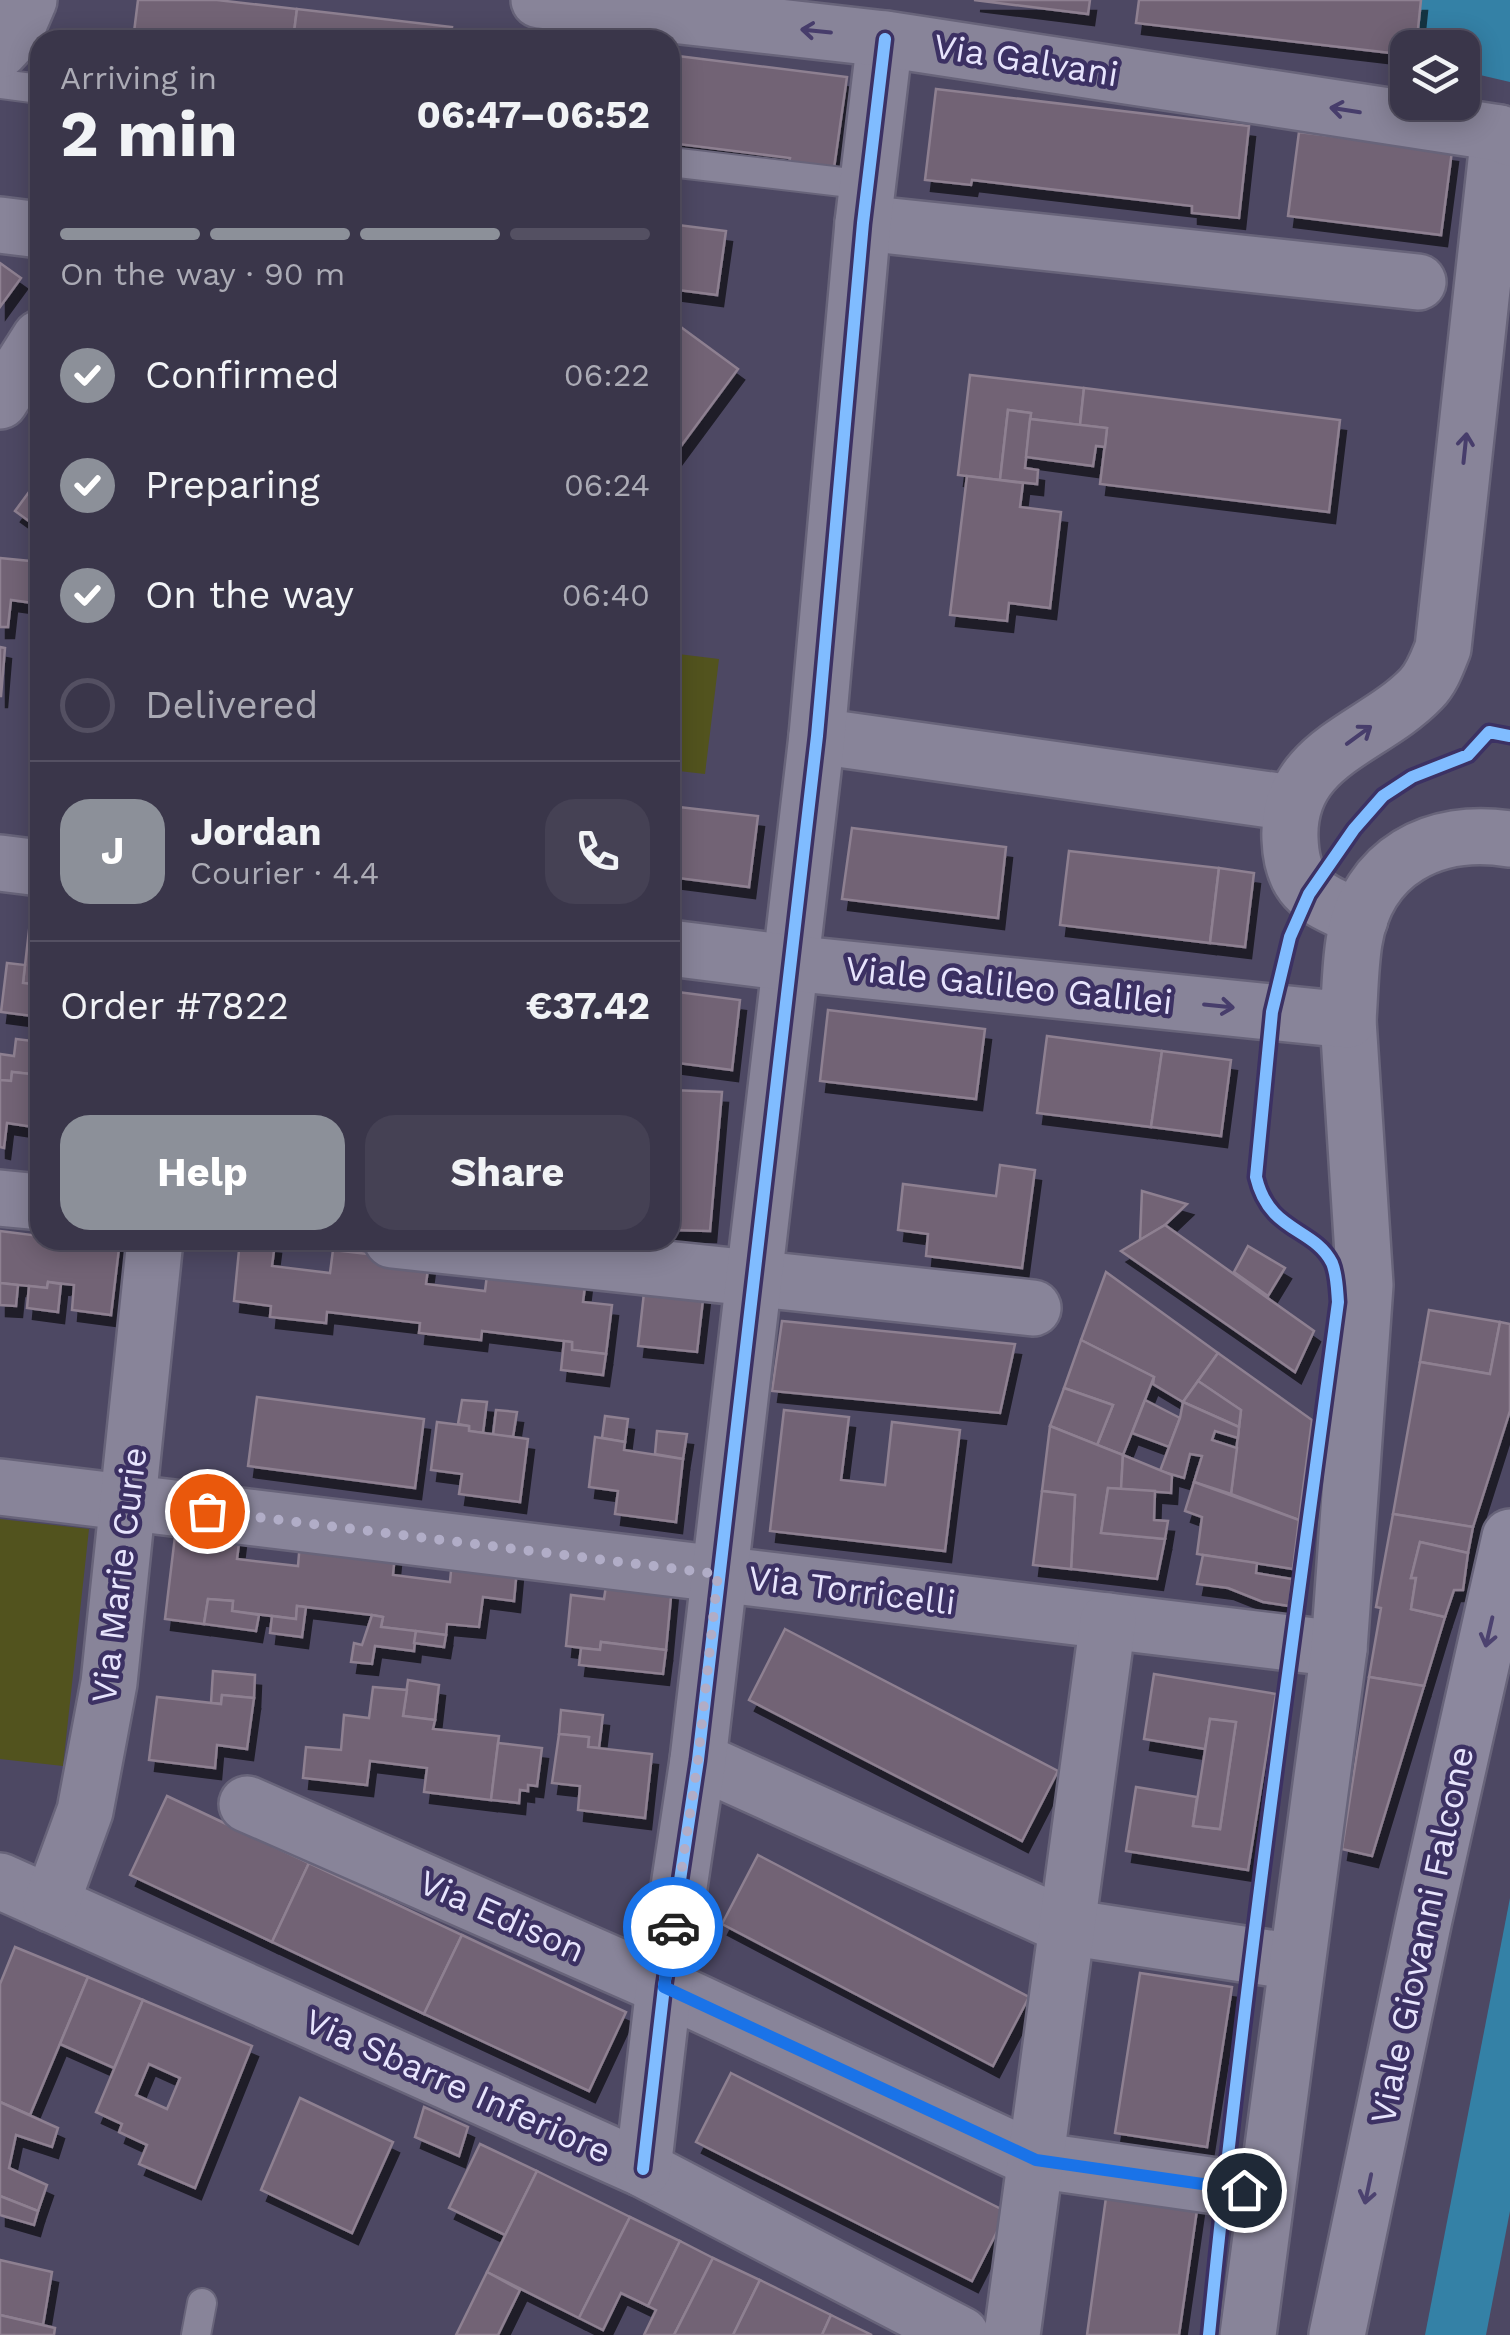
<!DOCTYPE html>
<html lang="en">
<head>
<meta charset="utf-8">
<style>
  :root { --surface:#3a364a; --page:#454154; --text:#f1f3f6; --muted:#ababb5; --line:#545062; --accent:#8c9099 }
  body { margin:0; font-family:"Work Sans",sans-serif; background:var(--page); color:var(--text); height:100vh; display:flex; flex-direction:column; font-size:38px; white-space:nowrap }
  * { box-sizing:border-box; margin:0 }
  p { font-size:32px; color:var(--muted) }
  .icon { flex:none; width:55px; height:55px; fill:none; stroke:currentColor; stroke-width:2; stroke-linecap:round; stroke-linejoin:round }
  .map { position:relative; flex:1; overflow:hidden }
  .details { position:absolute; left:30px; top:30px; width:650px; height:1220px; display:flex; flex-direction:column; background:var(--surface); border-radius:30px; box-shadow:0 5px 25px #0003,0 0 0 2px var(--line) }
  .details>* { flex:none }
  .buttons { position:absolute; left:1390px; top:30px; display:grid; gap:20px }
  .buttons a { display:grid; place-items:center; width:90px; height:90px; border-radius:20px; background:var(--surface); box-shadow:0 5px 25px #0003,0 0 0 2px var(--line); font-size:50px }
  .pin { position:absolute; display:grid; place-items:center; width:85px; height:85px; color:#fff; margin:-42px; border:5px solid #fff; border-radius:50%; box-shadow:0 2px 10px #0007 }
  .courier { position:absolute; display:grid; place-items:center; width:100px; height:100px; margin:-50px; border:8px solid #1a73e8; border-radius:50%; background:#fff; color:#222; box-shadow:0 2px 12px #0007 }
  .summary em { font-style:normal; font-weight:700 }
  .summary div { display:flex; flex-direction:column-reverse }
  .summary { display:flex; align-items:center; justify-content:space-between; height:170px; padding:0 30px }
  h1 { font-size:65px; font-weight:700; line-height:75px }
  .bar { display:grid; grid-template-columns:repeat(4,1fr); gap:15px 10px; align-content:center; height:120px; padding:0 30px }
  .bar i { height:12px; border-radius:8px; background:var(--line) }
  .bar .current { background:var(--accent) }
  .bar p { grid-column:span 4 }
  .line { display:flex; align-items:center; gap:25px; padding:0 30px; border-top:2px solid var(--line) }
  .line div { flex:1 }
  .round { display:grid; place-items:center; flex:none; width:105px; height:105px; border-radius:30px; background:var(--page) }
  ol { padding:0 30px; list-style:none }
  li { display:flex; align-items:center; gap:30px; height:110px }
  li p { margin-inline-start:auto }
  li .icon { padding:10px; border-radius:50%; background:var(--accent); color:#fff; stroke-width:4 }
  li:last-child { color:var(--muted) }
  li i { width:55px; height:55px; border:5px solid var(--line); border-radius:50% }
  .button { display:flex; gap:20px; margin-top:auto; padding:20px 30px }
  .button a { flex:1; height:115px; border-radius:30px; background:var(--accent); color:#fff; font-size:40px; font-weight:700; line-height:115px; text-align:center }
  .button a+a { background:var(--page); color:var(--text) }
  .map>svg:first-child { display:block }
</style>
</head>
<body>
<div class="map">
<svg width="1510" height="2335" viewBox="0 0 1510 2335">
  <defs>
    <filter id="shadow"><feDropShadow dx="6" dy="11" stdDeviation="0" flood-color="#0009"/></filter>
  </defs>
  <rect width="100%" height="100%" fill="#4d4863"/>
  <!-- green -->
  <g fill="#52531e">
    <path d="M670,653L719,659L705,774L670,770Z"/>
    <path d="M0,1519L89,1529L63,1766L0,1759Z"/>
  </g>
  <!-- water -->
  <g fill="#3481a6">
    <path d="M1160,0H1510V82L1463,71L1462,48H1408L1407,58Z"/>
    <path d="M1510,1898V2211L1486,2335H1425Z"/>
  </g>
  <!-- building -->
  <g fill="#726375" stroke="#8e8091" stroke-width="2.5" fill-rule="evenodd" filter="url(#shadow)">
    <path d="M138,0H217L297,9L293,40H133Z"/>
    <path d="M974,0H1090L1088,14Z"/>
    <path d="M1139,0H1421L1416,48H1408V55L1136,23Z"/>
    <path d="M297,9L452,27L450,40H293Z"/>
    <path d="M670,55L847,77L834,168L789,163L790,158L670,143Z"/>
    <path d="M936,89L1249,126L1239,218L1192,213V206L972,180L971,185L925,180Z"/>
    <path d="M1299,132L1452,151L1441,235L1288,216Z"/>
    <path d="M670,224L726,231L717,295L670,289Z"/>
    <path d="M0,263L21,278L0,307Z"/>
    <path d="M674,322L738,369L670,461V328Z"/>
    <path d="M970,375L1084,388L1080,425L1030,419L1031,413L1008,410L1000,480L958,475Z"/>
    <path d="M1084,388L1340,420L1329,512L1100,484L1107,428L1080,425Z"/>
    <path d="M1008,410L1031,413L1025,468L1038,470L1037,484L1000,480Z"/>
    <path d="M1030,419L1107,428L1105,447L1096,446L1093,466L1026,457Z"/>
    <path d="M967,476L1023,483L1020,507L1061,512L1050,608L1009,603L1007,621L950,615Z"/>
    <path d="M40,477V529L15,511Z"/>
    <path d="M0,558L40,562V604L11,600L8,627H0Z"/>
    <path d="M0,647L5,648L1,696H0Z"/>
    <path d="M670,806L758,816L749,887L670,877Z"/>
    <path d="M852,828L1006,847L998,918L842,899Z"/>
    <path d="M1069,851L1219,868L1210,943L1060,925Z"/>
    <path d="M1219,868L1254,873L1245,947L1210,943Z"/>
    <path d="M31,913L40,914V985L23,983Z"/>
    <path d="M7,963L25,965L23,983L40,985V1017L1,1012Z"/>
    <path d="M670,991L740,1000L732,1070L670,1062Z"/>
    <path d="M828,1010L985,1029L976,1099L820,1081Z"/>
    <path d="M1047,1036L1162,1051L1151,1127L1037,1113Z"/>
    <path d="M16,1039L33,1041L32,1056L40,1057V1075L12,1072L11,1081L0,1080V1054L14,1056Z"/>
    <path d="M1162,1051L1231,1060L1221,1136L1151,1127Z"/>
    <path d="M12,1072L40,1075V1128L7,1123L4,1148L0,1147V1080L11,1081Z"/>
    <path d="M670,1090L722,1092L710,1231L670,1230Z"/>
    <path d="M1000,1165L1035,1170L1022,1268L926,1256L928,1234L898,1230L903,1184L996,1196Z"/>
    <path d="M1142,1191L1187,1204L1165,1225L1140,1240Z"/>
    <path d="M1165,1225L1314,1331L1295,1372L1121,1251Z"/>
    <path d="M0,1231L40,1236V1240H120L111,1315L72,1310L74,1285L48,1282L47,1288L0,1283Z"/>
    <path d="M240,1240L275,1243L272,1266L330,1273L333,1250L429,1261L426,1284L485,1291L488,1267L586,1278L583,1302L612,1305L606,1354L572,1350V1342L482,1331L481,1340L419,1333L420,1323L336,1313L327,1312L326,1323L270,1317L271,1306L234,1301Z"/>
    <path d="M1248,1246L1285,1268L1268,1296L1234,1272Z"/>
    <path d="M1106,1272L1218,1353L1183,1402L1153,1384L1154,1377L1081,1340Z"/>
    <path d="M48,1282L61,1284L58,1312L27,1308L29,1286L47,1288Z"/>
    <path d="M0,1283L18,1285L16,1306L0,1305Z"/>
    <path d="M645,1284L704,1291L697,1352L638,1346Z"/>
    <path d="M1429,1310L1500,1322L1490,1374L1420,1362Z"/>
    <path d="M782,1321L1015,1344L1000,1413L772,1391Z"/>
    <path d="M1500,1322L1510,1324V1411L1473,1527L1393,1514L1420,1362L1490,1374Z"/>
    <path d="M1081,1340L1154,1377L1123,1455L1097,1445L1113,1405L1064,1388Z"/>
    <path d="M564,1341L572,1342V1350L606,1354L603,1375L561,1370Z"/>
    <path d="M1218,1353L1312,1420L1299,1520L1231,1494L1241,1410L1198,1381Z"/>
    <path d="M1198,1381L1241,1410L1239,1427L1183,1402Z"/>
    <path d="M1064,1388L1113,1405L1097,1445L1050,1426Z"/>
    <path d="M257,1397L424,1419L415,1488L248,1466Z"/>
    <path d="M462,1400L487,1402L483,1433L469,1431V1426L458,1424Z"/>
    <path d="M1145,1400L1180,1418L1169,1447L1132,1433Z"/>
    <path d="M1183,1402L1239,1427L1238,1438L1215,1431L1212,1440L1237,1448L1231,1494L1194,1482L1202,1456L1190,1454L1184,1478L1160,1471L1180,1418Z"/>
    <path d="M496,1410L517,1412L513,1437L493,1435Z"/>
    <path d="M784,1410L849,1417L841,1480L885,1485L892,1422L960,1430L945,1551L770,1531Z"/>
    <path d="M605,1416L628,1419L625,1442L602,1438Z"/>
    <path d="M437,1422L469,1426V1431L528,1439L520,1502L459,1494L462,1474L431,1470Z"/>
    <path d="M1050,1426L1123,1455L1121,1489L1108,1488L1101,1533L1165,1539L1157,1579L1071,1569L1075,1495L1042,1491Z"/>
    <path d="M657,1431L687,1434L683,1459L655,1454Z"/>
    <path d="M595,1437L625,1442L624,1450L683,1459L676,1522L615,1514L618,1491L589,1487Z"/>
    <path d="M1123,1455L1172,1475L1171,1493L1121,1489Z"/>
    <path d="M1194,1482L1299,1520L1293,1569L1197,1554L1202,1517L1185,1511Z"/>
    <path d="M1108,1488L1155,1491L1154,1520L1168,1521L1165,1539L1101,1533Z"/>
    <path d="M1042,1491L1075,1495L1071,1569L1033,1565Z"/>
    <path d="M1393,1514L1473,1527L1468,1553L1420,1542L1411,1578H1416L1411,1609L1445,1617L1424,1686L1369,1677L1381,1608L1376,1607Z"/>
    <path d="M176,1528L240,1535L237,1559L298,1566L300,1542L395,1554L393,1575L450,1582L452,1560L517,1568L514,1601L483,1597L479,1627L447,1624L446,1635L381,1627L383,1617L372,1615L297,1606L296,1619L232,1611L233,1601L208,1599L204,1624L165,1619Z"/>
    <path d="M1420,1542L1468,1553L1463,1590H1454L1445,1617L1411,1609L1416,1578H1411Z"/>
    <path d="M1203,1555L1257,1563L1256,1573L1292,1579L1289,1606L1263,1602L1228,1588L1197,1584Z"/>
    <path d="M607,1579L672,1586L666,1650L601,1642L600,1650L566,1646L571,1595L604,1599Z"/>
    <path d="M208,1599L233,1601L232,1611L259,1615L256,1631L204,1624Z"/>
    <path d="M297,1606L306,1607L302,1637L270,1633L272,1616L296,1619Z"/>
    <path d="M372,1615L383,1617L381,1627L416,1631L414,1651L375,1646L372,1664L351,1662L354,1643L362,1645Z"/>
    <path d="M785,1629L1058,1771L1022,1841L749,1700Z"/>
    <path d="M416,1631L446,1635L444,1647L414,1643Z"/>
    <path d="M601,1642L666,1650L663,1674L579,1665L581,1648L600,1650Z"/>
    <path d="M213,1671L255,1675L254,1698L222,1695L221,1704L211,1703Z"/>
    <path d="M1154,1674L1276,1694L1248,1870L1126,1851L1136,1787L1197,1797L1193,1826L1220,1829L1236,1722L1210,1719L1205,1749L1144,1739Z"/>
    <path d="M1369,1677L1424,1686L1372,1856L1342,1849Z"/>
    <path d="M408,1680L439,1685L435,1720L403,1716Z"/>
    <path d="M373,1687L407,1690L403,1716L435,1720L433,1729L499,1736L491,1800L424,1792L427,1768L370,1761L367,1785L303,1778L306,1747L341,1750L344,1715L369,1718Z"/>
    <path d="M222,1695L254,1698L247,1749L217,1745L215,1768L149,1760L157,1697L221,1704Z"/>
    <path d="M561,1710L603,1715L599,1748L588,1747L589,1737L559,1734Z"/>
    <path d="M1210,1719L1236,1722L1220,1829L1193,1826Z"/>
    <path d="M559,1734L589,1737L588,1747L652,1754L645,1818L578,1810L580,1786L552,1783Z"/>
    <path d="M498,1743L542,1748L537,1786L528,1785V1791L520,1790L519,1803L491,1800Z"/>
    <path d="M167,1796L309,1863L272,1942L130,1875Z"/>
    <path d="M758,1855L1029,1997L993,2066L722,1924Z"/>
    <path d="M309,1863L462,1935L424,2014L272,1942Z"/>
    <path d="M462,1935L626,2012L589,2091L424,2014Z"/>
    <path d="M15,1947L88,1977L30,2115L0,2102V1984Z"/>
    <path d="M1140,1973L1232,1987L1207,2147L1115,2133Z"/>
    <path d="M88,1977L143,2000L114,2068L60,2044Z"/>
    <path d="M143,2000L252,2046L195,2188L139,2164L147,2145L119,2132L122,2124L96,2112ZM149,2064L180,2078L167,2109L136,2095Z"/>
    <path d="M731,2073L1007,2212L972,2281L696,2142Z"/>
    <path d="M300,2098L393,2142L352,2233L261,2190Z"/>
    <path d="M0,2102L58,2128L52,2147L16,2135L9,2168L47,2185L38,2211L0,2196Z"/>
    <path d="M424,2107L468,2127L459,2156L415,2137Z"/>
    <path d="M480,2144L537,2171L505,2235L449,2208Z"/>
    <path d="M537,2171L630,2217L579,2318L487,2272Z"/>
    <path d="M1108,2183L1199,2196L1179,2335H1087Z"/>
    <path d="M0,2196L38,2211L34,2225L0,2215Z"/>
    <path d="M630,2217L680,2241L648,2306L621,2293L603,2330L579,2318Z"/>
    <path d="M680,2241L713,2258L674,2335H644L656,2310L648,2306Z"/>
    <path d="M713,2258L760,2280L733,2335H674Z"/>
    <path d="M0,2260L52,2272L43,2325L0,2315Z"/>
    <path d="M487,2272L520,2290L498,2335H456Z"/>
    <path d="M760,2280L831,2315L822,2335H733Z"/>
    <path d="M0,2315L55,2328L54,2335H0Z"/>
    <path d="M831,2315L872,2335H822Z"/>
  </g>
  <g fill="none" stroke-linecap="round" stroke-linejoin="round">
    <!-- service casing -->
    <g stroke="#68647a" stroke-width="32">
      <g id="service">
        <path d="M0,84L40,89"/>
        <path d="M670,162L868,185"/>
        <path d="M196,2335L202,2303"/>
      </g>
    </g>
    <!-- minor casing -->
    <g stroke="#68647a" stroke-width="60">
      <g id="minor">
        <path d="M0,50L14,35L29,0"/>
        <path d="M863,223L1418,282"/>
        <path d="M0,225L40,230"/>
        <path d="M0,401L40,338"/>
        <path d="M817,736L1292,803"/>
        <path d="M1360,919C1317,898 1292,893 1290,839C1286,753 1373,739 1421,689C1432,678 1437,663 1443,648L1499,133"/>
        <path d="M0,1198L40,1202"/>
        <path d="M392,1240L1033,1308"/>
        <path d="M0,1487L1339,1649"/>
        <path d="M698,1760L1067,1927L1295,1962"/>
        <path d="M247,1804L664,1987L1035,2160L1265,2193"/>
        <path d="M0,1881L643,2169L961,2335"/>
        <path d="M51,1904L85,1811L109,1683L155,1240"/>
        <path d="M643,2169L664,1987L698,1760L817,736L863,223L885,39"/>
        <path d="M1012,2335L1108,1621"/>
        <path d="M1248,2335L1339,1649L1365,1285L1348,1020"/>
      </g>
    </g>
    <!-- tertiary casing -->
    <g stroke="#68647a" stroke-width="60">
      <g id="tertiary">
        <path d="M539,0L885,39L1499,133L1510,138"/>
        <path d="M0,863L40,868"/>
        <path d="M670,948L790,963L1348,1020C1350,994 1350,967 1354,942C1367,861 1434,827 1510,839"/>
      </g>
    </g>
    <!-- primary casing -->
    <g stroke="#68647a" stroke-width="60">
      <path id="primary" d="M1337,2335L1424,1919L1510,1537"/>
    </g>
    <!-- service -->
    <use href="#service" stroke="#888499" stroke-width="28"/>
    <!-- minor -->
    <use href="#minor" stroke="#888499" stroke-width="55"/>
    <!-- tertiary -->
    <use href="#tertiary" stroke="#888499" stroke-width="55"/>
    <!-- primary -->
    <use href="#primary" stroke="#8c889e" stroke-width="55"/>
    <!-- cycleway casing -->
    <g stroke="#3c3163" stroke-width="19">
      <g id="cycleway">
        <path d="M643,2169L664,1987L698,1760L817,736L863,223L885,39"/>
        <path d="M1209,2335C1243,1990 1292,1646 1338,1302C1337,1290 1337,1275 1332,1263C1314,1227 1269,1233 1256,1177L1272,1012L1290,937L1309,894L1354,829L1383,796L1412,777L1468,755L1489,732L1510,736"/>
      </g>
    </g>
    <!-- cycleway -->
    <use href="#cycleway" stroke="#80bcff" stroke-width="12"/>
  </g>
  <!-- one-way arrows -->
  <defs><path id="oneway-shaft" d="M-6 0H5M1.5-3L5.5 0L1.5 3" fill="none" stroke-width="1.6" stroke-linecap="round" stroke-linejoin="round" transform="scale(2.5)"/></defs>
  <g stroke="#473d6b">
    <use href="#oneway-shaft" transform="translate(816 31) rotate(-174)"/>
    <use href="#oneway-shaft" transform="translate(1345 110) rotate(-171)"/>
    <use href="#oneway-shaft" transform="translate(1465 448) rotate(-84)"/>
    <use href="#oneway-shaft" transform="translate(1359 735) rotate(-36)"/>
    <use href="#oneway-shaft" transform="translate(1219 1006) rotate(6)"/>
  </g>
  <g stroke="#4c426f">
    <use href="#oneway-shaft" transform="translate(1489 1632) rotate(103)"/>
    <use href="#oneway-shaft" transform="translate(1368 2189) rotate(102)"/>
  </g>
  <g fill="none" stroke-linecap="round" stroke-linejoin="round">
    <!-- done -->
    <path stroke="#b1adc7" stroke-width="10" stroke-dasharray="0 18" d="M207,1511L718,1574L698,1760L673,1927"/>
    <!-- route -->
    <path stroke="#1a73e8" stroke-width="12" d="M673,1927L664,1987L1036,2160L1244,2190"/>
  </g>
  <g text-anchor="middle" stroke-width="9" stroke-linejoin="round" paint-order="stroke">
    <!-- street labels -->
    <g font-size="35" fill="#e7e4fd" stroke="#3c3163">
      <text transform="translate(1026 60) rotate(9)" y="12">Via Galvani</text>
      <text transform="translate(1009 985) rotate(6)" y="12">Viale Galileo Galilei</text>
      <text transform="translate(119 1575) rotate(-83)" y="12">Via Marie Curie</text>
      <text transform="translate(852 1590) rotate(7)" y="12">Via Torricelli</text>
      <text transform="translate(502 1916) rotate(24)" y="12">Via Edison</text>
      <text transform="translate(1422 1935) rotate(-78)" y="12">Viale Giovanni Falcone</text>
      <text transform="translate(458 2086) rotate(24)" y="12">Via Sbarre Inferiore</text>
    </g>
  </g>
</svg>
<div class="buttons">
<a><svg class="icon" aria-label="layers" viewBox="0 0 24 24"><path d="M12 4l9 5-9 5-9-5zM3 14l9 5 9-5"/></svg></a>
</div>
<div class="pin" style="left:207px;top:1511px;background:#ea580c"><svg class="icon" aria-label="bag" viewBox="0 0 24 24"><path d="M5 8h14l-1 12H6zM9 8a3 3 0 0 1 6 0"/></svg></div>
<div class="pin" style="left:1244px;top:2190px;background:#1f2937"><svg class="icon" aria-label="home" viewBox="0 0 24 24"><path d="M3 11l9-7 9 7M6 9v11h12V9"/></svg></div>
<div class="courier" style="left:673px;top:1927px"><svg class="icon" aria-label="car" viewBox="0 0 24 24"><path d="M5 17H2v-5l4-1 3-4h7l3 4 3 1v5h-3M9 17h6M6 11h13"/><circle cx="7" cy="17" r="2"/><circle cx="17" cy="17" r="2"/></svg></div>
<section class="details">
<div class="summary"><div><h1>2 min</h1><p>Arriving in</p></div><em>06:47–06:52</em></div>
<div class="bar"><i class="current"></i><i class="current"></i><i class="current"></i><i></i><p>On the way · 90 m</p></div>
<ol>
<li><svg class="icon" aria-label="check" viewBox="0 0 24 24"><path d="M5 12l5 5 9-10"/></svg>Confirmed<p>06:22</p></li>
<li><svg class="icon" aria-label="check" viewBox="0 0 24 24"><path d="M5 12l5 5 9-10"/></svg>Preparing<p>06:24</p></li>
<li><svg class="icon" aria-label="check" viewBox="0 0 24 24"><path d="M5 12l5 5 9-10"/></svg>On the way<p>06:40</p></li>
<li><i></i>Delivered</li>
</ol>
<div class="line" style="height:180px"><b class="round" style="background:var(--accent);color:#fff">J</b><div><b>Jordan</b><p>Courier · 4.4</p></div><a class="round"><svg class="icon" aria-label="phone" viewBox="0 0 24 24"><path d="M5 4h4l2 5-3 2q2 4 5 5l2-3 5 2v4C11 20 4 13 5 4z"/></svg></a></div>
<div class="line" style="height:130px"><div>Order #7822</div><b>€37.42</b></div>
<div class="button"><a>Help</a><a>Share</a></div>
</section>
</div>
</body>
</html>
